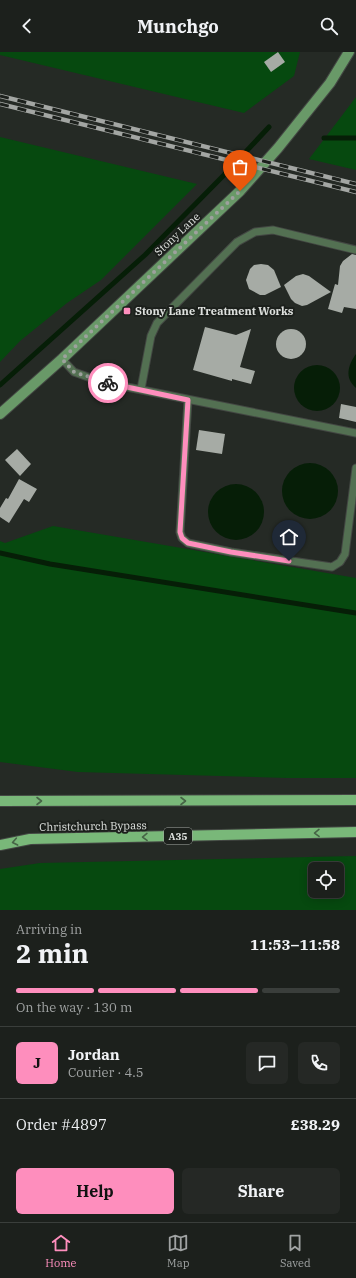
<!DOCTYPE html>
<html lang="en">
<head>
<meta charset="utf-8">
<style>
  :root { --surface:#1c201c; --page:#252825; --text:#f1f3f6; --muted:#a0a3a3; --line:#3a3e3b; --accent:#fe8ebd }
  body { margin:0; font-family:"IBM Plex Serif",serif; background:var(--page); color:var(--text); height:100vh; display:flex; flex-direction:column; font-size:15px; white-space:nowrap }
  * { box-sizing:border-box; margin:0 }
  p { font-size:13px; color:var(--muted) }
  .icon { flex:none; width:22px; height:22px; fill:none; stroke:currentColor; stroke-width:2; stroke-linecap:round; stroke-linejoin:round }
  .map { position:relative; height:858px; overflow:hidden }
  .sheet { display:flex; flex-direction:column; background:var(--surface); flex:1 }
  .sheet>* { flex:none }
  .controls { position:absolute; left:308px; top:810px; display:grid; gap:8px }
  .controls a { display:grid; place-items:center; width:36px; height:36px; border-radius:6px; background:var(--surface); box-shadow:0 2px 10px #0003,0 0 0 1px var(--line); font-size:20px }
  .pin { position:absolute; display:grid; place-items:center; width:34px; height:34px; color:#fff; margin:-41px -17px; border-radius:50% 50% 50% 0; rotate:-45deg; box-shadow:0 0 4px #0007 }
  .pin .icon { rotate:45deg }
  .courier { position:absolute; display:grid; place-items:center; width:40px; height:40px; margin:-20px; border:3px solid #fe8ebd; border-radius:50%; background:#fff; color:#222; box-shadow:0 1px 5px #0007 }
  .head em { font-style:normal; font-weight:800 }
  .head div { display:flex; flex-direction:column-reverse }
  .head { display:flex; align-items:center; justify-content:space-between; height:68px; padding:0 16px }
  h1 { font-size:26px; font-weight:800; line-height:30px }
  .bar { display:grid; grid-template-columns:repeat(4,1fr); gap:6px 4px; align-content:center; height:48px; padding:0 16px }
  .bar i { height:5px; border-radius:3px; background:var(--line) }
  .bar .selected { background:var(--accent) }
  .bar p { grid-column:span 4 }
  .line { display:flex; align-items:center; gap:10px; padding:0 16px; border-top:1px solid var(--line) }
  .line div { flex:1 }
  .round { display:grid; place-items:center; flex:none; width:42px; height:42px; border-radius:6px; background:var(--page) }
  .cta { display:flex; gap:8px; margin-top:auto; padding:8px 16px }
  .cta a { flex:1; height:46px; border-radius:6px; background:var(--accent); color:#111; font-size:16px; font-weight:800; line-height:46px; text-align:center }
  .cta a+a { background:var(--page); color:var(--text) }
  header { display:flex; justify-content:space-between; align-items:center; height:52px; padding:0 16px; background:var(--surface); font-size:18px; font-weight:800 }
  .tab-bar { display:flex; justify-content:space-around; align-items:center; height:56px; border-top:1px solid var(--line); background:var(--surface); font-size:11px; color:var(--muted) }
  .tab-bar a { display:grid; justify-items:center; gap:2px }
  .tab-bar .selected { color:var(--accent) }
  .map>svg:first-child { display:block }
</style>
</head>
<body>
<header><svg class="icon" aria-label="back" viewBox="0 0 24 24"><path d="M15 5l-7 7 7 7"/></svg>Munchgo<svg class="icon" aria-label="search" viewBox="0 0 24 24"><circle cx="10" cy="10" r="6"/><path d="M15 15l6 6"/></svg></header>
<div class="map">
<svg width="356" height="858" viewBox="0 0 356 858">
  <rect width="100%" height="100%" fill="#252a25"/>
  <!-- green -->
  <g fill="#06490f" fill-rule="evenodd">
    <path d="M0,0H300L294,24L244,61L0,3Z"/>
    <path d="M356,45V118L309,107Z"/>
    <path d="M0,85L197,132L101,228L67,251L20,289L0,310Z"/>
    <path d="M53,474L356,526V726H287L78,720L0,710V489L5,491Z"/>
    <path d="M356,804V858H0V817L40,811ZM315,817H337V839H315Z"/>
  </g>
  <!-- water -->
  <g fill="#061e07">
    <path d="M356,302V336C344,326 348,313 356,302Z"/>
    <circle cx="317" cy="336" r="23"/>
    <circle cx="310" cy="439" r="28"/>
    <circle cx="236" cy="460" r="28"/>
  </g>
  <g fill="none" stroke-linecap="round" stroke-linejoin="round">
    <!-- stream -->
    <g stroke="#061e07" stroke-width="5">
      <path d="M324,86H356"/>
      <path d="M0,333L145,203L224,123L269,75"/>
      <path d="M0,501L50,512L356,561"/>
    </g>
  </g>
  <!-- building -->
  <g fill="#a6aba5">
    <path d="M278,0L285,10L271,20L264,10Z"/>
    <path d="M352,202L356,203V257L344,255L342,261L328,257L335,232L338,233L340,214L343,209Z"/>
    <path d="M261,212L268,213L274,218L281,235L265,243H260L249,237L246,228L250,217L254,213Z"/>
    <path d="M303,222L309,224L331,240L307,253L302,254L295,251L291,247L284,233L296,224Z"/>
    <path d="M205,275L236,283L251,277L240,315L255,319L251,332L232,327V329L193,318Z"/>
    <circle cx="291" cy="292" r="15"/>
    <path d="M341,352L356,355V370L339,366Z"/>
    <path d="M199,378L225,382L222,402L196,398Z"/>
    <path d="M17,397L31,412L20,424L5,408Z"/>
    <path d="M19,427L37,437L29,450L24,447L9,471L0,465V456L6,446L8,447Z"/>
  </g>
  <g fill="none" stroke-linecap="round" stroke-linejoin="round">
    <!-- service casing -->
    <g stroke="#434743" stroke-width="9">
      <g id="service">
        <path d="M62,307L74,320L102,330L356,381"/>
        <path d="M141,337L151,284L157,271L237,190L255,180L273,178L356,198"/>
        <path d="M188,348L180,480L182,486L188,491L231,500L332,515L340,510L345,502L356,416"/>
      </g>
    </g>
    <!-- secondary casing -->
    <g stroke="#434743" stroke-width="12">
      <path id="secondary" d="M0,362L62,307L240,139L278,96L330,31L349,0"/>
    </g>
    <!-- primary casing -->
    <g stroke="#434743" stroke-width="12">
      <g id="primary">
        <path d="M0,749L356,748"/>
        <path d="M0,793L30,787L356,780"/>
      </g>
    </g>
    <!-- service -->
    <use href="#service" stroke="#537052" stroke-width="7"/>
    <!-- secondary -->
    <use href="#secondary" stroke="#699968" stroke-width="10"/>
    <!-- primary -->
    <use href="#primary" stroke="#79b879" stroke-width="10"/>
    <!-- rail casing -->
    <g stroke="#a3a6a3" stroke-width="4.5">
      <g id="rail">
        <path d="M0,44L356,132"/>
        <path d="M0,52L356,140"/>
      </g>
    </g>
    <!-- rail -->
    <use href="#rail" stroke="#1c201c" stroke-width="3" stroke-dasharray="9" stroke-linecap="butt"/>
  </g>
  <!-- one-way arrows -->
  <defs><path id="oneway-chevron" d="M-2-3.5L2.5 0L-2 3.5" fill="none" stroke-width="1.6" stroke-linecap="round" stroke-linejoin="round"/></defs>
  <g stroke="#466446">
    <use href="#oneway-chevron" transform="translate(39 749)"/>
    <use href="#oneway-chevron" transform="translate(183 749)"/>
    <use href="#oneway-chevron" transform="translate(317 781) rotate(179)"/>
    <use href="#oneway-chevron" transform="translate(145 785) rotate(179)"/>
    <use href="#oneway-chevron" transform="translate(15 790) rotate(169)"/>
  </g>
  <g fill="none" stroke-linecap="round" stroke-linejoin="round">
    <!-- done -->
    <path stroke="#9da19d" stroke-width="4" stroke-dasharray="0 7.2" d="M108,331L74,320L62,307L240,139"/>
    <!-- route -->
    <path stroke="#fe8ebd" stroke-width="5" d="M108,331L188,348L180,480L182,486L188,491L231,500L289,509"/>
  </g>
  <!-- markers -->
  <rect fill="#fe8ebd" stroke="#1c201c" stroke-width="1.5" x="123" y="255" width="8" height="8" rx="2"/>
  <g text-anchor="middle" stroke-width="4" stroke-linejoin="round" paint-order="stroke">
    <!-- shield labels -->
    <rect fill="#1c201c" stroke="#a4a7a4" stroke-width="1" x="164" y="776" width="28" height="16" rx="3"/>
    <g font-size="10" font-weight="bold" fill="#dee1de">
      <text x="178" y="788">A35</text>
    </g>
    <!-- street labels -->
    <g font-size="11" fill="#dee1de" stroke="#1c201c">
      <text transform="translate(177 182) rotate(-43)" y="4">Stony Lane</text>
      <text transform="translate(93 774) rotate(-1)" y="4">Christchurch Bypass</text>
    </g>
    <!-- poi labels -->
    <g font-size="11" font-weight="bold" fill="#dee1de" stroke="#1c201c" text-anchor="start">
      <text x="135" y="263">Stony Lane Treatment Works</text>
    </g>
  </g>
</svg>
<div class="controls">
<a><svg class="icon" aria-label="locate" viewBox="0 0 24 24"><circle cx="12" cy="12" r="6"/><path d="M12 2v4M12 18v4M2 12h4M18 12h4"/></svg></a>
</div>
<div class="pin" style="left:240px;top:139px;background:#ea580c"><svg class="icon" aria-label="bag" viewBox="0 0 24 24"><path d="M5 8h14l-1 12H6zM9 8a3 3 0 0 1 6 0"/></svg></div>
<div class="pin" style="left:289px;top:509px;background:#1f2937"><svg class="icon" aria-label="home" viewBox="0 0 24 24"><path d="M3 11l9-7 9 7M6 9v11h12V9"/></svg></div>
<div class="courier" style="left:108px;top:331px"><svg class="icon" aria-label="bike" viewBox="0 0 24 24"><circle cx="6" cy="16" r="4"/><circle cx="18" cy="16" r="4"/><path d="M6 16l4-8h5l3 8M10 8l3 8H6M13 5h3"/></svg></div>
</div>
<section class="sheet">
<div class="head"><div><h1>2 min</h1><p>Arriving in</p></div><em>11:53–11:58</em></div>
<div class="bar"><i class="selected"></i><i class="selected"></i><i class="selected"></i><i></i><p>On the way · 130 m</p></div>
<div class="line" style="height:72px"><b class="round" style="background:var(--accent);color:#111">J</b><div><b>Jordan</b><p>Courier · 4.5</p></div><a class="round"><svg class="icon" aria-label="chat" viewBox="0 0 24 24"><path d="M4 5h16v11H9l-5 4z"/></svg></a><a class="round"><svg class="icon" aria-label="phone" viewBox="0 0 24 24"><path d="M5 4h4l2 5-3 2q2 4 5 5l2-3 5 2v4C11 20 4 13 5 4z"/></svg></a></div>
<div class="line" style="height:52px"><div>Order #4897</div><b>£38.29</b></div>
<div class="cta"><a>Help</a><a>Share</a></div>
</section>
<nav class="tab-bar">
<a class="selected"><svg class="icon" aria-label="home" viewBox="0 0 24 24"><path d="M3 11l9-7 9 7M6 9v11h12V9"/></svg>Home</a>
<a><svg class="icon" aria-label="map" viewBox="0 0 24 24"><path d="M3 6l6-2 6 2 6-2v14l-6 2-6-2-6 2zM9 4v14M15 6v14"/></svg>Map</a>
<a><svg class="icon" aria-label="saved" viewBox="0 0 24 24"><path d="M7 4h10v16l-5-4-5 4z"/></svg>Saved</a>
</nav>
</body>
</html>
